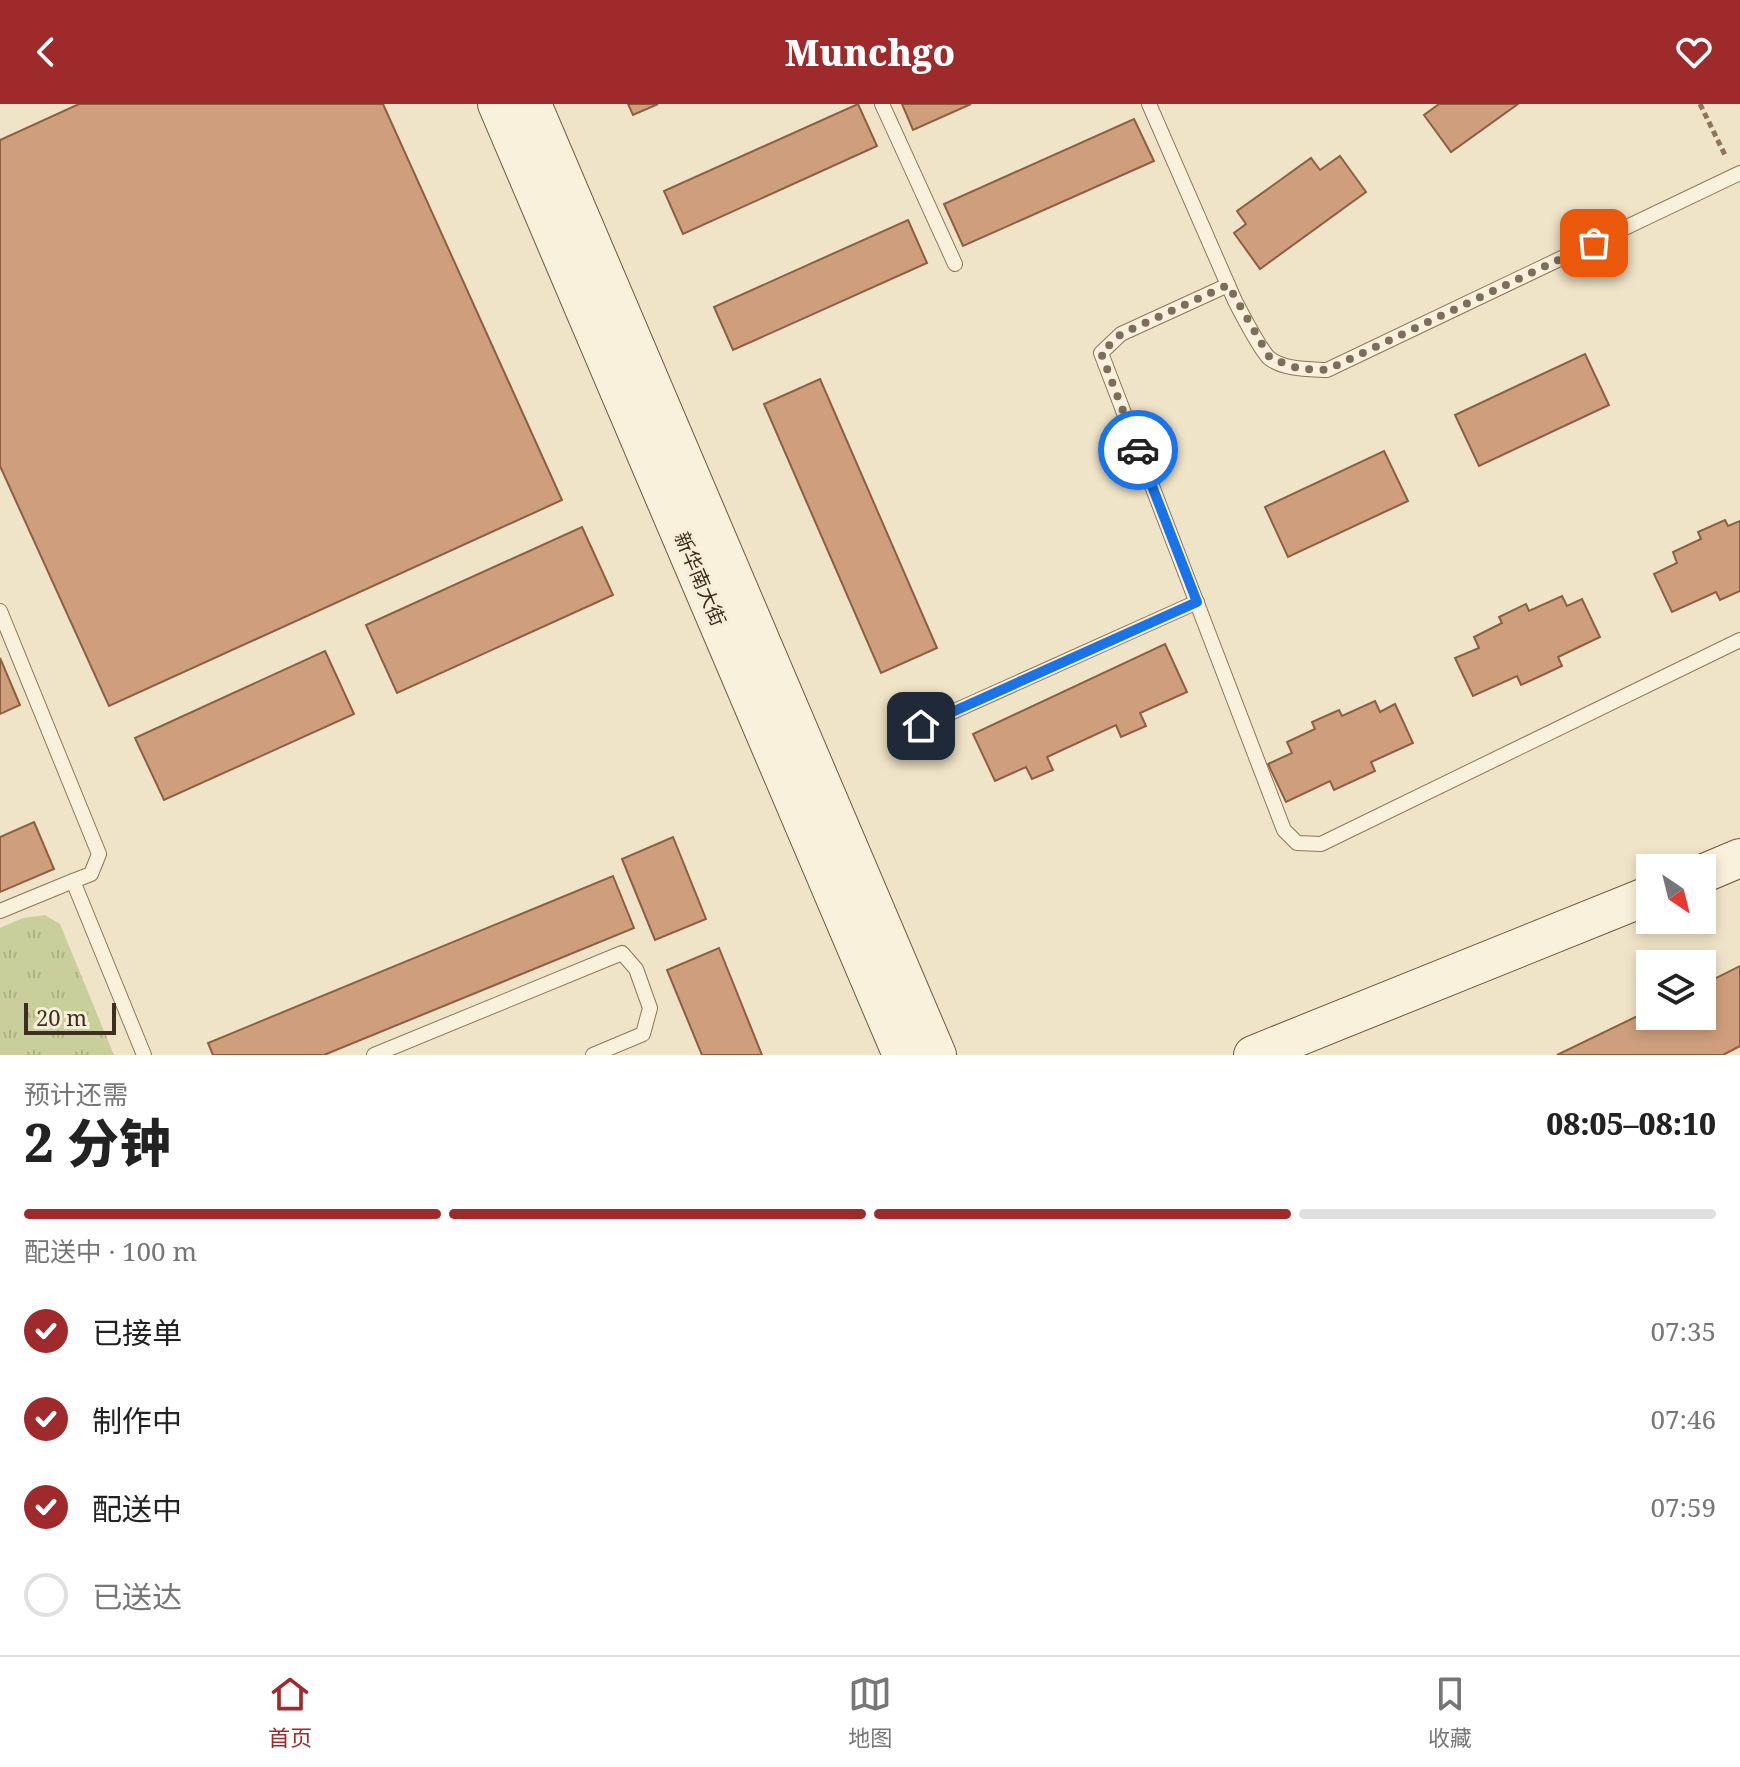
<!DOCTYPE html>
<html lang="zh">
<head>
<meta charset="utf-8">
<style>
  :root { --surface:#fff; --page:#f2f2f2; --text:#222; --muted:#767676; --line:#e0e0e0; --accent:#9e2a2b }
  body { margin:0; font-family:"Noto Serif","Noto Sans SC",serif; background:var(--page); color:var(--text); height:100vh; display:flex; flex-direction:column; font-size:30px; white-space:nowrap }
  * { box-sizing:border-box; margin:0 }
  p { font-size:26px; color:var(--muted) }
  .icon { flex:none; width:44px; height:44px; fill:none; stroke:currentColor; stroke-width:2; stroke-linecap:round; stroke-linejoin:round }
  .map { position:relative; height:951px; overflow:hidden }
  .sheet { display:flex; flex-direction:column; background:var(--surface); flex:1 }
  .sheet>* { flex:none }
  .needle { width:52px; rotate:145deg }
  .tools { position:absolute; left:1636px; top:750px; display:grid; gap:16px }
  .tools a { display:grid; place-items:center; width:80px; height:80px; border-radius:0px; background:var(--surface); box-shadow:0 4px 12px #0003; font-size:40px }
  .scale { position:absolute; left:24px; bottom:20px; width:92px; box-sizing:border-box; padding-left:8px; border:4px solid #3d2e20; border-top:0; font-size:22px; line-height:28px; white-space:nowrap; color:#3d2e20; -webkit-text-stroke:6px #f7eed8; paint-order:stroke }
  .pin { position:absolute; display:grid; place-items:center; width:68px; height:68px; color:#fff; margin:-34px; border-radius:16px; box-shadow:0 4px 12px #0006 }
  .courier { position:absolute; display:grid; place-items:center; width:80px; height:80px; margin:-40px; border:6px solid #1a73e8; border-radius:50%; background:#fff; color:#222; box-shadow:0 2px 10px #0007 }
  .head em { font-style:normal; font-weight:800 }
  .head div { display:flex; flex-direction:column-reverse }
  .head { display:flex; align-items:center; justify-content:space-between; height:136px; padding:0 24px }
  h1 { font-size:52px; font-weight:800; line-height:60px }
  .bar { display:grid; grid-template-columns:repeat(4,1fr); gap:12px 8px; align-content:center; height:96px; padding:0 24px }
  .bar i { height:10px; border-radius:6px; background:var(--line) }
  .bar .on { background:var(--accent) }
  .bar p { grid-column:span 4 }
  ol { padding:0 24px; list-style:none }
  li { display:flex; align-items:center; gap:24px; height:88px }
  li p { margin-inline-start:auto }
  li .icon { padding:8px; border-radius:50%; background:var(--accent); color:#fff; stroke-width:4 }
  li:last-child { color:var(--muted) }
  li i { width:44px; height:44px; border:4px solid var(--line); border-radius:50% }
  header { display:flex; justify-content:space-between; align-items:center; height:104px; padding:0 24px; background:var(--accent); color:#fff; font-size:36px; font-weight:800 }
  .menu { display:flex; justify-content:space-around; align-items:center; height:112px; border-top:2px solid var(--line); background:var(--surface); font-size:22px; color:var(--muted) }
  .menu a { display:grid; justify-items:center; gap:4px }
  .menu .on { color:var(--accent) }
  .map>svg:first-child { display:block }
</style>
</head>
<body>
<header><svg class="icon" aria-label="back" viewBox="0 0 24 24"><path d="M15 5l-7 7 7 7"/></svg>Munchgo<svg class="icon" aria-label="heart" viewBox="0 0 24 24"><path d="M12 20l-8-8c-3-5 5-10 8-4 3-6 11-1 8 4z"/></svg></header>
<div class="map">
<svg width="1740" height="951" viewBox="0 0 1740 951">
  <defs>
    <pattern id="grass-tufts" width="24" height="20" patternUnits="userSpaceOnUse" patternTransform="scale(2)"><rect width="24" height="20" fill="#c9cf9b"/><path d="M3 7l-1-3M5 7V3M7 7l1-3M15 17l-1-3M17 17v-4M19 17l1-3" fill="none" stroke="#aeb285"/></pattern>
  </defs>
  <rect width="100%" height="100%" fill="#f0e4c8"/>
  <!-- grass -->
  <path fill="url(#grass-tufts)" d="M45,811L60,820L114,951H0V824L23,814Z"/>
  <!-- building -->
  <g fill="#cf9f7d" stroke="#8d5f41" stroke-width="2">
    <path d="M79,0H383L562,396L109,602L0,362V36Z"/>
    <path d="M628,0H658L633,11Z"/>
    <path d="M858,0L877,42L683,130L664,87Z"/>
    <path d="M902,0H971L913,26Z"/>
    <path d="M1439,0H1518L1451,48L1424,11Z"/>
    <path d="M1134,15L1154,57L963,142L944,100Z"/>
    <path d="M1340,52L1366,88L1260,165L1234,129L1246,120L1237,107L1311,54L1320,66Z"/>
    <path d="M908,116L927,159L733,246L714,203Z"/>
    <path d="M1585,250L1609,301L1479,362L1455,311Z"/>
    <path d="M820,275L937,544L881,569L764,300Z"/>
    <path d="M1384,347L1408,397L1288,453L1265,403Z"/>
    <path d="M1725,416L1728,422L1740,417V487L1720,496L1716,488L1672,508L1654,470L1677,459L1673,448L1701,435L1698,428Z"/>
    <path d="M582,423L613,491L397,589L366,521Z"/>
    <path d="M1562,492L1567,502L1582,495L1600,533L1558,553L1562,562L1521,581L1517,572L1473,592L1455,554L1479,544L1474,533L1502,519L1499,513L1526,500L1529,507Z"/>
    <path d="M1165,540L1187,588L1140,609L1146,622L1121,633L1116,621L1047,653L1053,666L1032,675L1026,663L995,677L973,630Z"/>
    <path d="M325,547L354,610L164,696L135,634Z"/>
    <path d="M0,554L20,601L0,610Z"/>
    <path d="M1375,597L1380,608L1395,600L1413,639L1371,658L1375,667L1334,686L1330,677L1286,698L1268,660L1292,649L1287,638L1315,625L1312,618L1339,606L1342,612Z"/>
    <path d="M34,718L54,765L0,788V733Z"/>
    <path d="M673,733L706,815L655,836L622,755Z"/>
    <path d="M613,772L634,824L324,951H213L208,939Z"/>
    <path d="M719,844L762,951H702L667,866Z"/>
    <path d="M1740,862V942L1723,951H1557L1650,906V912H1702V881Z"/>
  </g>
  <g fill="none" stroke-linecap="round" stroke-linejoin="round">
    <!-- lane casing -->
    <g stroke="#8d765c" stroke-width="16">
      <g id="lane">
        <path d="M882,0L955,160"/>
        <path d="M1149,0L1235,197C1242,210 1259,244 1269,254C1284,266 1309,265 1327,266L1740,69"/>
        <path d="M1228,181L1121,230L1101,249L1284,726L1297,739L1321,740L1740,536"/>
        <path d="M0,507L99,750L91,770L73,777"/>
        <path d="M921,622L1197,498"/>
        <path d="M0,807L73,777L144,951"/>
        <path d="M374,951L622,849L636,865L650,904L643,930L593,951"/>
      </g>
    </g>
    <!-- secondary casing -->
    <g stroke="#6f573f" stroke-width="40">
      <g id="secondary">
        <path d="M497,0L902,951"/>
        <path d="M532,0L937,951"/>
        <path d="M1702,770L1740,754"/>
        <path d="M1253,951L1650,791"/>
      </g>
    </g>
    <!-- path -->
    <path stroke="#8d765c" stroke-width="5" stroke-dasharray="6 4" stroke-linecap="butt" d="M1700,0L1726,53"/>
    <!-- lane -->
    <use href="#lane" stroke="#faf1dc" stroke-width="14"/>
    <!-- secondary -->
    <use href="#secondary" stroke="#faf1dc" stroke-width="38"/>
  </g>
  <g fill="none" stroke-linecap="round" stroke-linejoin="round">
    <!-- done -->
    <path stroke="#7c6e5b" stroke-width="8" stroke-dasharray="0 14.4" d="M1138,346L1101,249L1121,230L1228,181L1270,254L1300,265L1327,266L1594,139"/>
    <!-- route -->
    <path stroke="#1a73e8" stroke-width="10" d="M921,622L1197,498L1138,346"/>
  </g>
  <g text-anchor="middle" stroke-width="6" stroke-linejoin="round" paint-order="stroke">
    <!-- street labels -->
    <g font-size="20" fill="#3d2e20" stroke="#f7eed8">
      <text transform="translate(700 475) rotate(67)" y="7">新华南大街</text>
    </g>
  </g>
</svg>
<div class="tools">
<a><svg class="needle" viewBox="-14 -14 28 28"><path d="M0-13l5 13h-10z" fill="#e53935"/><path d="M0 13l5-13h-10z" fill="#767676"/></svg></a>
<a><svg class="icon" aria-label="layers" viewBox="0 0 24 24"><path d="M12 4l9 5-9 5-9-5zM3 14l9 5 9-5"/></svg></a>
</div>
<div class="scale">20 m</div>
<div class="pin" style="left:1594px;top:139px;background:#ea580c"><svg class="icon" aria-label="bag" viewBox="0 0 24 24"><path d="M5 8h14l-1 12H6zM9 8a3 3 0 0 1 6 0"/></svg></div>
<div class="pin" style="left:921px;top:622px;background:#1f2937"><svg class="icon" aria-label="home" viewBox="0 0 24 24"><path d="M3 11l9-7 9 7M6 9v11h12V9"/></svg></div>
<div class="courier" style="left:1138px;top:346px"><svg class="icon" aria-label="car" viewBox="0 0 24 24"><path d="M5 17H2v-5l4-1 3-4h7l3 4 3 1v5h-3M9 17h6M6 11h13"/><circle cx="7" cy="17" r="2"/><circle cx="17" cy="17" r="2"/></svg></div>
</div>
<section class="sheet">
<div class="head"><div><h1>2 分钟</h1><p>预计还需</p></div><em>08:05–08:10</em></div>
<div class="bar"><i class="on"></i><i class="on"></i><i class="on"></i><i></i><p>配送中 · 100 m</p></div>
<ol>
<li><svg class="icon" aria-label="check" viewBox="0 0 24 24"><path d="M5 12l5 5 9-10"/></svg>已接单<p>07:35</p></li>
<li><svg class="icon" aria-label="check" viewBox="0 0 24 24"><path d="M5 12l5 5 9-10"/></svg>制作中<p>07:46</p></li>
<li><svg class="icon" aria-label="check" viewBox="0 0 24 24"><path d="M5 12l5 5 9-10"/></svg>配送中<p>07:59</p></li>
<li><i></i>已送达</li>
</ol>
</section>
<nav class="menu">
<a class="on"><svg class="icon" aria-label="home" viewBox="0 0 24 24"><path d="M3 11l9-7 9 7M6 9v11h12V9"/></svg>首页</a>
<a><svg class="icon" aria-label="map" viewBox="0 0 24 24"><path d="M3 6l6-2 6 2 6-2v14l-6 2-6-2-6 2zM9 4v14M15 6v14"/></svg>地图</a>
<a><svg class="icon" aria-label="saved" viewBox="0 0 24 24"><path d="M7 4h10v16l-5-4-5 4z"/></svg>收藏</a>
</nav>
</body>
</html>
